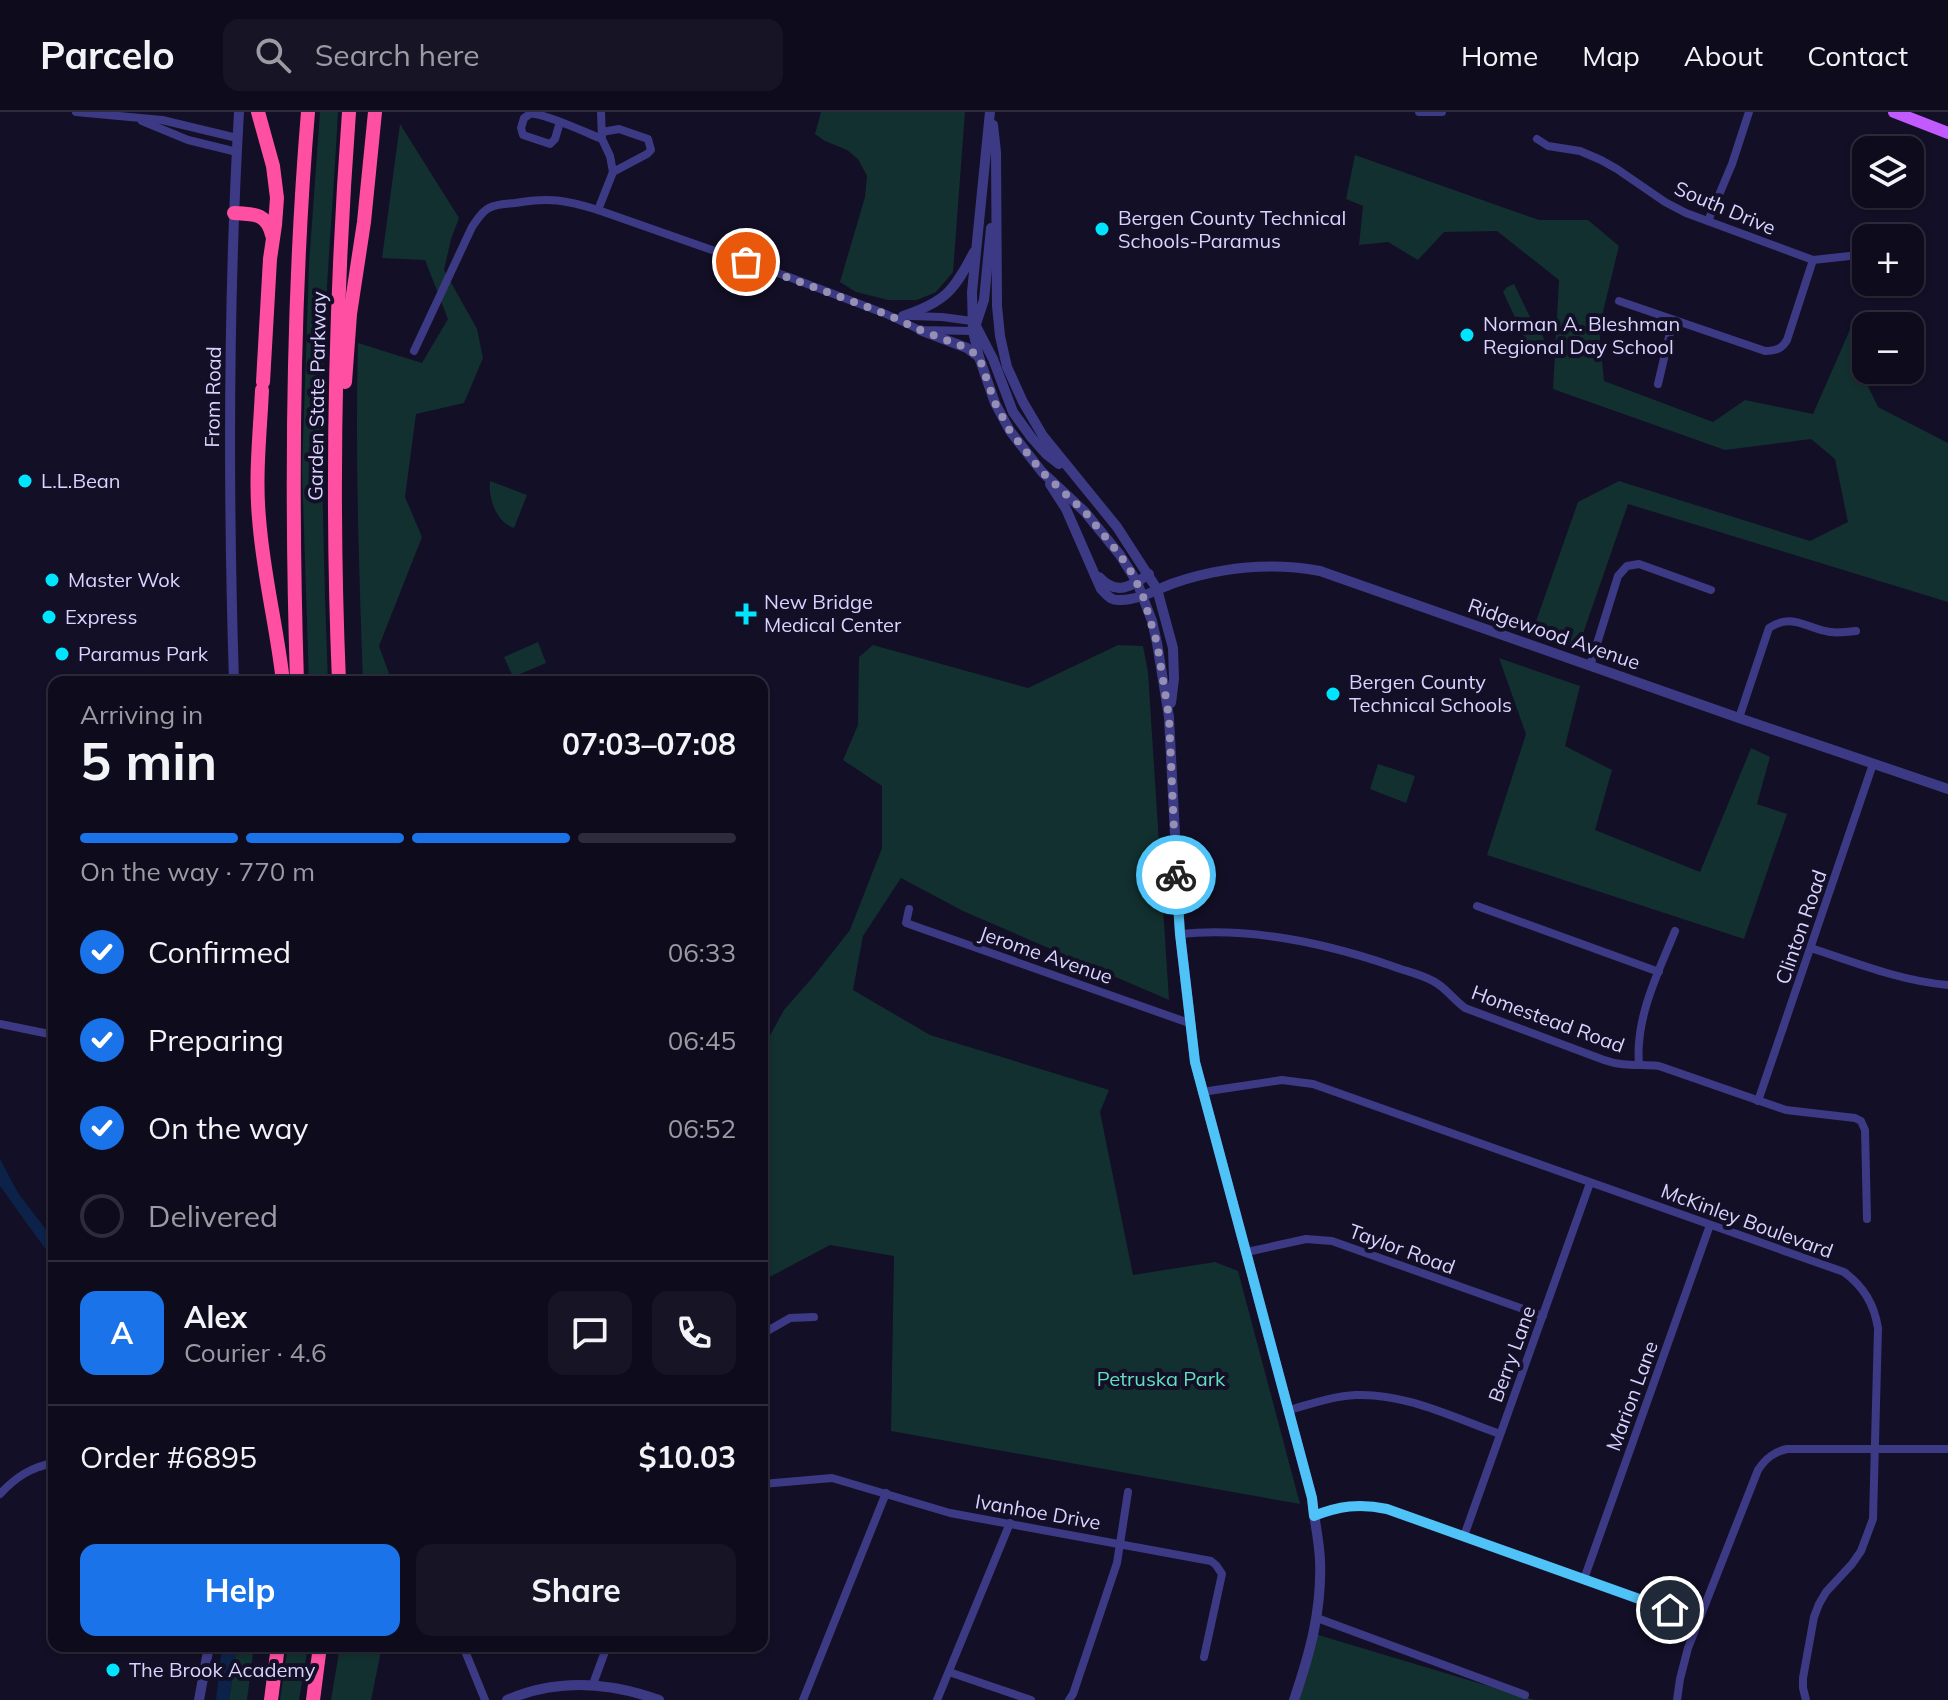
<!DOCTYPE html>
<html lang="en">
<head>
<meta charset="utf-8">
<style>
  :root { --surface:#0e0b1c; --page:#171425; --text:#f1f3f6; --muted:#9b9ba3; --line:#2e2b3b; --accent:#1a73e8 }
  body { margin:0; font-family:Mulish,sans-serif; background:var(--page); color:var(--text); height:100vh; display:flex; flex-direction:column; font-size:30px; white-space:nowrap }
  * { box-sizing:border-box; margin:0 }
  p { font-size:26px; color:var(--muted) }
  .icon { flex:none; width:44px; height:44px; fill:none; stroke:currentColor; stroke-width:2; stroke-linecap:round; stroke-linejoin:round }
  .map { position:relative; flex:1; overflow:hidden }
  .side { position:absolute; left:48px; top:564px; width:720px; height:976px; display:flex; flex-direction:column; background:var(--surface); border-radius:16px; box-shadow:0 2px 6px #0004,0 0 0 2px var(--line) }
  .side>* { flex:none }
  .controls { position:absolute; left:1852px; top:24px; display:grid; gap:16px }
  .controls a { display:grid; place-items:center; width:72px; height:72px; border-radius:16px; background:var(--surface); box-shadow:0 2px 6px #0004,0 0 0 2px var(--line); font-size:40px }
  .pin { position:absolute; display:grid; place-items:center; width:68px; height:68px; color:#fff; margin:-34px; border:4px solid #fff; border-radius:50%; box-shadow:0 2px 8px #0007 }
  .courier { position:absolute; display:grid; place-items:center; width:80px; height:80px; margin:-40px; border:6px solid #4fc3f7; border-radius:50%; background:#fff; color:#222; box-shadow:0 2px 10px #0007 }
  .overview em { font-style:normal; font-weight:700 }
  .overview div { display:flex; flex-direction:column-reverse }
  .overview { display:flex; align-items:center; justify-content:space-between; height:136px; padding:0 32px }
  h1 { font-size:52px; font-weight:700; line-height:60px }
  .bar { display:grid; grid-template-columns:repeat(4,1fr); gap:12px 8px; align-content:center; height:96px; padding:0 32px }
  .bar i { height:10px; border-radius:6px; background:var(--line) }
  .bar .active { background:var(--accent) }
  .bar p { grid-column:span 4 }
  .line { display:flex; align-items:center; gap:20px; padding:0 32px; border-top:2px solid var(--line) }
  .line div { flex:1 }
  .round { display:grid; place-items:center; flex:none; width:84px; height:84px; border-radius:16px; background:var(--page) }
  ol { padding:0 32px; list-style:none }
  li { display:flex; align-items:center; gap:24px; height:88px }
  li p { margin-inline-start:auto }
  li .icon { padding:8px; border-radius:50%; background:var(--accent); color:#fff; stroke-width:4 }
  li:last-child { color:var(--muted) }
  li i { width:44px; height:44px; border:4px solid var(--line); border-radius:50% }
  .button { display:flex; gap:16px; margin-top:auto; padding:16px 32px }
  .button a { flex:1; height:92px; border-radius:16px; background:var(--accent); color:#fff; font-size:32px; font-weight:700; line-height:92px; text-align:center }
  .button a+a { background:var(--page); color:var(--text) }
  header { display:flex; align-items:center; gap:48px; box-sizing:border-box; height:112px; padding:0 40px; background:var(--surface); border-bottom:2px solid var(--line) }
  header strong { font-size:38px }
  nav { display:flex; gap:44px; margin-inline-start:auto; font-size:28px }
  .search { width:560px; height:72px; background:var(--page); display:flex; align-items:center; gap:20px; box-sizing:border-box; padding:0 28px; border-radius:16px; color:var(--muted); font-size:30px }
  .map>svg:first-child { display:block }
</style>
</head>
<body>
<header>
<strong>Parcelo</strong>
<div class="search"><svg class="icon" aria-label="search" viewBox="0 0 24 24"><circle cx="10" cy="10" r="6"/><path d="M15 15l6 6"/></svg>Search here</div>
<nav><a>Home</a><a>Map</a><a>About</a><a>Contact</a></nav>
</header>
<div class="map">
<svg width="1948" height="1588" viewBox="0 0 1948 1588">
  <rect width="100%" height="100%" fill="#130f26"/>
  <!-- green -->
  <g fill="#12302f">
    <path d="M320,0H338C334,79 327,157 324,236C320,347 324,459 328,570H309L302,358L309,152Z"/>
    <path d="M821,0H965L953,160L936,180L917,188H888L856,180L840,170L865,85L867,64L858,47L847,38L825,29L815,22Z"/>
    <path d="M400,12L459,106L451,127L444,158L477,217L483,246L464,291L416,302L405,385L422,425L379,534L392,570H363C359,457 355,344 358,231L422,251L448,207L425,148L382,146Z"/>
    <path d="M1355,43L1539,108H1588L1619,134L1599,216L1604,269L1713,310L1745,288L1813,302L1852,213L1866,222V258H1874L1867,272L1878,295L1948,331V490L1628,392L1578,536L1534,515L1578,390L1619,369L1810,429L1848,410L1835,347L1811,327L1725,338L1553,277L1559,168L1497,119L1444,120L1418,148L1388,130L1359,133L1363,94L1346,87Z"/>
    <path d="M1514,172L1531,207L1538,214L1544,227C1542,234 1540,240 1532,241L1503,180L1507,175Z"/>
    <path d="M490,369L527,383L514,416C496,410 488,386 490,369Z"/>
    <path d="M538,530L546,551L513,565L504,545Z"/>
    <path d="M873,533L1028,576L1118,533L1143,534L1148,560L1169,888L963,799L901,766L863,824L853,878L930,923L1109,978L1100,1000L1133,1163L1215,1150L1238,1159L1300,1392L891,1319L894,1144L830,1133L762,1169V938L784,898L813,865L850,818L882,736V674L843,648L858,613L859,545Z"/>
    <path d="M1499,546L1580,574L1565,634L1612,658L1595,718L1700,760L1751,636L1770,645L1757,692L1787,702L1744,827L1487,743L1526,622Z"/>
    <path d="M1378,652L1415,664L1406,691L1370,677Z"/>
    <path d="M1315,1522L1535,1588H1294Z"/>
    <path d="M237,1534H254L247,1588H229Z"/>
    <path d="M288,1534H308L299,1588H280Z"/>
    <path d="M340,1534H382L371,1588H331Z"/>
  </g>
  <!-- water -->
  <g fill="#0c2248">
    <path d="M0,1047L18,1081L54,1128V1149L0,1074Z"/>
    <path d="M222,1534H237L229,1588H216Z"/>
  </g>
  <g fill="none" stroke-linecap="round" stroke-linejoin="round">
    <!-- minor -->
    <g stroke="#3d3a85" stroke-width="8">
      <path d="M76,0L162,8L237,26"/>
      <path d="M1419,0H1442"/>
      <path d="M142,9L188,28L237,40"/>
      <path d="M560,10L555,27L550,32L523,23L521,16L524,6C526,5 528,3 530,2C542,0 589,22 602,27"/>
      <path d="M602,20L619,17L648,27L651,38L647,42L613,60"/>
      <path d="M1537,27L1548,34L1580,39L1601,48L1617,57L1665,90L1686,101L1813,148L1859,143L1866,145"/>
      <path d="M598,98L613,60L610,44L602,27L601,0"/>
      <path d="M1708,109L1732,52L1749,0"/>
      <path d="M1619,189L1765,239C1775,239 1782,237 1787,228L1813,148"/>
      <path d="M910,204L942,205L972,209"/>
      <path d="M414,239L472,115C477,108 482,99 489,96C496,92 507,92 515,91C549,85 566,88 598,98L789,165L886,202L920,218L973,219"/>
      <path d="M1658,272L1673,208"/>
      <path d="M1590,554L1618,464L1627,454L1639,452L1711,478"/>
      <path d="M1739,606L1769,516C1792,500 1807,517 1830,520C1838,521 1848,520 1856,519"/>
      <path d="M1477,794L1659,860"/>
      <path d="M909,797L906,811L1189,911"/>
      <path d="M1180,822C1251,815 1325,831 1392,854C1405,859 1420,862 1433,869C1444,874 1454,888 1465,896L1604,948C1624,955 1639,952 1659,954L1786,998L1855,1006L1861,1009L1865,1018L1867,1107"/>
      <path d="M1811,836C1856,851 1901,869 1948,873"/>
      <path d="M0,912L54,923"/>
      <path d="M1639,952C1635,906 1658,861 1675,819"/>
      <path d="M1202,980L1282,968L1313,972L1844,1160C1864,1175 1874,1192 1878,1216L1873,1407L1861,1439L1852,1452L1826,1480L1819,1492L1814,1505L1803,1566V1576L1806,1588"/>
      <path d="M1758,989L1873,652"/>
      <path d="M1247,1140L1306,1127L1332,1129L1543,1204"/>
      <path d="M762,1222L790,1206L814,1205"/>
      <path d="M1289,1298C1311,1292 1333,1284 1356,1283C1406,1281 1454,1306 1500,1322"/>
      <path d="M762,1372L832,1366L950,1401L1211,1449L1216,1453L1222,1462L1204,1545"/>
      <path d="M0,1382C16,1365 31,1355 54,1351"/>
      <path d="M1314,1404C1339,1394 1360,1391 1387,1397L1699,1508"/>
      <path d="M1464,1424L1590,1071"/>
      <path d="M1584,1467L1710,1113"/>
      <path d="M1317,1506L1525,1583"/>
      <path d="M463,1534L485,1588"/>
      <path d="M949,1560L1031,1588"/>
      <path d="M593,1572L607,1534"/>
      <path d="M803,1588L886,1381"/>
      <path d="M937,1588L1010,1411"/>
      <path d="M1069,1588L1073,1582L1117,1451L1128,1380"/>
      <path d="M1677,1588L1680,1567L1688,1536L1758,1358C1766,1346 1774,1340 1787,1337H1948"/>
    </g>
    <!-- tertiary -->
    <g stroke="#3d3a85" stroke-width="10">
      <path d="M990,0L972,180L973,219L979,245L995,291L1010,319L1042,360L1085,400L1120,443L1137,470L1152,509L1157,531L1169,605L1180,822L1195,950L1312,1386C1314,1407 1319,1427 1320,1448C1322,1498 1310,1541 1294,1588"/>
      <path d="M993,13L996,40L997,194L1000,224L1007,255L1023,290L1043,324L1117,415L1157,477L1173,536L1174,567L1171,591"/>
      <path d="M903,204C945,190 954,179 974,140"/>
      <path d="M976,214L993,247L1013,300L1031,325L1046,342L1059,352"/>
      <path d="M920,218L967,236L979,245"/>
      <path d="M974,218L984,188L991,116"/>
      <path d="M1050,372L1066,397L1101,477C1108,484 1111,489 1121,488C1140,488 1157,477 1174,471C1222,455 1270,450 1320,459L1739,606L1948,677"/>
      <path d="M1099,465C1117,484 1130,475 1149,462"/>
      <path d="M234,570C228,380 228,190 239,0"/>
      <path d="M199,1588L209,1534"/>
      <path d="M507,1588C557,1566 609,1570 659,1588"/>
    </g>
    <!-- primary -->
    <path stroke="#c25bff" stroke-width="12" d="M1894,0L1948,21"/>
    <!-- motorway -->
    <g stroke="#ff4fa3" stroke-width="14">
      <path d="M258,0L273,54L277,86L275,113L270,147L263,270"/>
      <path d="M234,101C254,102 267,101 272,123"/>
      <path d="M345,270L350,202L364,110L375,0"/>
      <path d="M262,278C260,321 255,364 259,406C263,462 277,515 283,570"/>
      <path d="M297,570C291,380 292,190 308,0"/>
      <path d="M339,570C331,380 335,190 349,0"/>
      <path d="M271,1588L278,1534"/>
      <path d="M313,1588L320,1534"/>
    </g>
  </g>
  <g fill="none" stroke-linecap="round" stroke-linejoin="round">
    <!-- done -->
    <path stroke="#948fb3" stroke-width="8" stroke-dasharray="0 14.4" d="M746,150L886,202L920,218L967,236L979,245L995,291L1010,319L1042,360L1085,400L1120,443L1133,463L1143,484L1157,531L1169,605L1176,763"/>
    <!-- route -->
    <path stroke="#4fc3f7" stroke-width="10" d="M1176,763L1180,822L1195,950L1312,1386L1314,1404C1338,1394 1360,1391 1387,1397L1670,1498"/>
  </g>
  <!-- markers -->
  <g fill="#00e5ff" stroke="#130f26" stroke-width="3">
    <circle cx="1102" cy="117" r="8"/>
    <circle cx="1467" cy="223" r="8"/>
    <circle cx="25" cy="369" r="8"/>
    <circle cx="52" cy="468" r="8"/>
    <path d="M742 490h8v8h8v8h-8v8h-8v-8h-8v-8h8z"/>
    <circle cx="49" cy="505" r="8"/>
    <circle cx="62" cy="542" r="8"/>
    <circle cx="1333" cy="582" r="8"/>
    <circle cx="113" cy="1558" r="8"/>
  </g>
  <g text-anchor="middle" stroke-width="8" stroke-linejoin="round" paint-order="stroke">
    <!-- street labels -->
    <g font-size="20" fill="#d9d4ff" stroke="#130f26">
      <text transform="translate(1725 96) rotate(23)" y="7">South Drive</text>
      <text transform="translate(317 284) rotate(-89)" y="7">Garden State Parkway</text>
      <text transform="translate(213 285) rotate(-89)" y="7">From Road</text>
      <text transform="translate(1554 522) rotate(19)" y="7">Ridgewood Avenue</text>
      <text transform="translate(1801 815) rotate(-71)" y="7">Clinton Road</text>
      <text transform="translate(1046 843) rotate(19)" y="7">Jerome Avenue</text>
      <text transform="translate(1548 907) rotate(20)" y="7">Homestead Road</text>
      <text transform="translate(1747 1109) rotate(20)" y="7">McKinley Boulevard</text>
      <text transform="translate(1402 1137) rotate(20)" y="7">Taylor Road</text>
      <text transform="translate(1512 1242) rotate(-70)" y="7">Berry Lane</text>
      <text transform="translate(1632 1284) rotate(-70)" y="7">Marion Lane</text>
      <text transform="translate(1038 1400) rotate(10)" y="7">Ivanhoe Drive</text>
    </g>
    <!-- poi labels -->
    <g font-size="20" fill="#d9d4ff" stroke="#130f26" text-anchor="start">
      <text x="1118" y="113">Bergen County Technical<tspan x="1118" dy="23">Schools-Paramus</tspan></text>
      <text x="1483" y="219">Norman A. Bleshman<tspan x="1483" dy="23">Regional Day School</tspan></text>
      <text x="41" y="376">L.L.Bean</text>
      <text x="68" y="475">Master Wok</text>
      <text x="764" y="497">New Bridge<tspan x="764" dy="23">Medical Center</tspan></text>
      <text x="65" y="512">Express</text>
      <text x="78" y="549">Paramus Park</text>
      <text x="1349" y="577">Bergen County<tspan x="1349" dy="23">Technical Schools</tspan></text>
      <text x="129" y="1565">The Brook Academy</text>
    </g>
    <!-- park labels -->
    <g font-size="20" fill="#5fe0c0" stroke="#130f26">
      <text x="1161" y="1274">Petruska Park</text>
    </g>
  </g>
</svg>
<div class="controls">
<a><svg class="icon" aria-label="layers" viewBox="0 0 24 24"><path d="M12 4l9 5-9 5-9-5zM3 14l9 5 9-5"/></svg></a>
<a>+</a>
<a>−</a>
</div>
<div class="pin" style="left:746px;top:150px;background:#ea580c"><svg class="icon" aria-label="bag" viewBox="0 0 24 24"><path d="M5 8h14l-1 12H6zM9 8a3 3 0 0 1 6 0"/></svg></div>
<div class="pin" style="left:1670px;top:1498px;background:#1f2937"><svg class="icon" aria-label="home" viewBox="0 0 24 24"><path d="M3 11l9-7 9 7M6 9v11h12V9"/></svg></div>
<div class="courier" style="left:1176px;top:763px"><svg class="icon" aria-label="bike" viewBox="0 0 24 24"><circle cx="6" cy="16" r="4"/><circle cx="18" cy="16" r="4"/><path d="M6 16l4-8h5l3 8M10 8l3 8H6M13 5h3"/></svg></div>
<section class="side">
<div class="overview"><div><h1>5 min</h1><p>Arriving in</p></div><em>07:03–07:08</em></div>
<div class="bar"><i class="active"></i><i class="active"></i><i class="active"></i><i></i><p>On the way · 770 m</p></div>
<ol>
<li><svg class="icon" aria-label="check" viewBox="0 0 24 24"><path d="M5 12l5 5 9-10"/></svg>Confirmed<p>06:33</p></li>
<li><svg class="icon" aria-label="check" viewBox="0 0 24 24"><path d="M5 12l5 5 9-10"/></svg>Preparing<p>06:45</p></li>
<li><svg class="icon" aria-label="check" viewBox="0 0 24 24"><path d="M5 12l5 5 9-10"/></svg>On the way<p>06:52</p></li>
<li><i></i>Delivered</li>
</ol>
<div class="line" style="height:144px"><b class="round" style="background:var(--accent);color:#fff">A</b><div><b>Alex</b><p>Courier · 4.6</p></div><a class="round"><svg class="icon" aria-label="chat" viewBox="0 0 24 24"><path d="M4 5h16v11H9l-5 4z"/></svg></a><a class="round"><svg class="icon" aria-label="phone" viewBox="0 0 24 24"><path d="M5 4h4l2 5-3 2q2 4 5 5l2-3 5 2v4C11 20 4 13 5 4z"/></svg></a></div>
<div class="line" style="height:104px"><div>Order #6895</div><b>$10.03</b></div>
<div class="button"><a>Help</a><a>Share</a></div>
</section>
</div>
</body>
</html>
